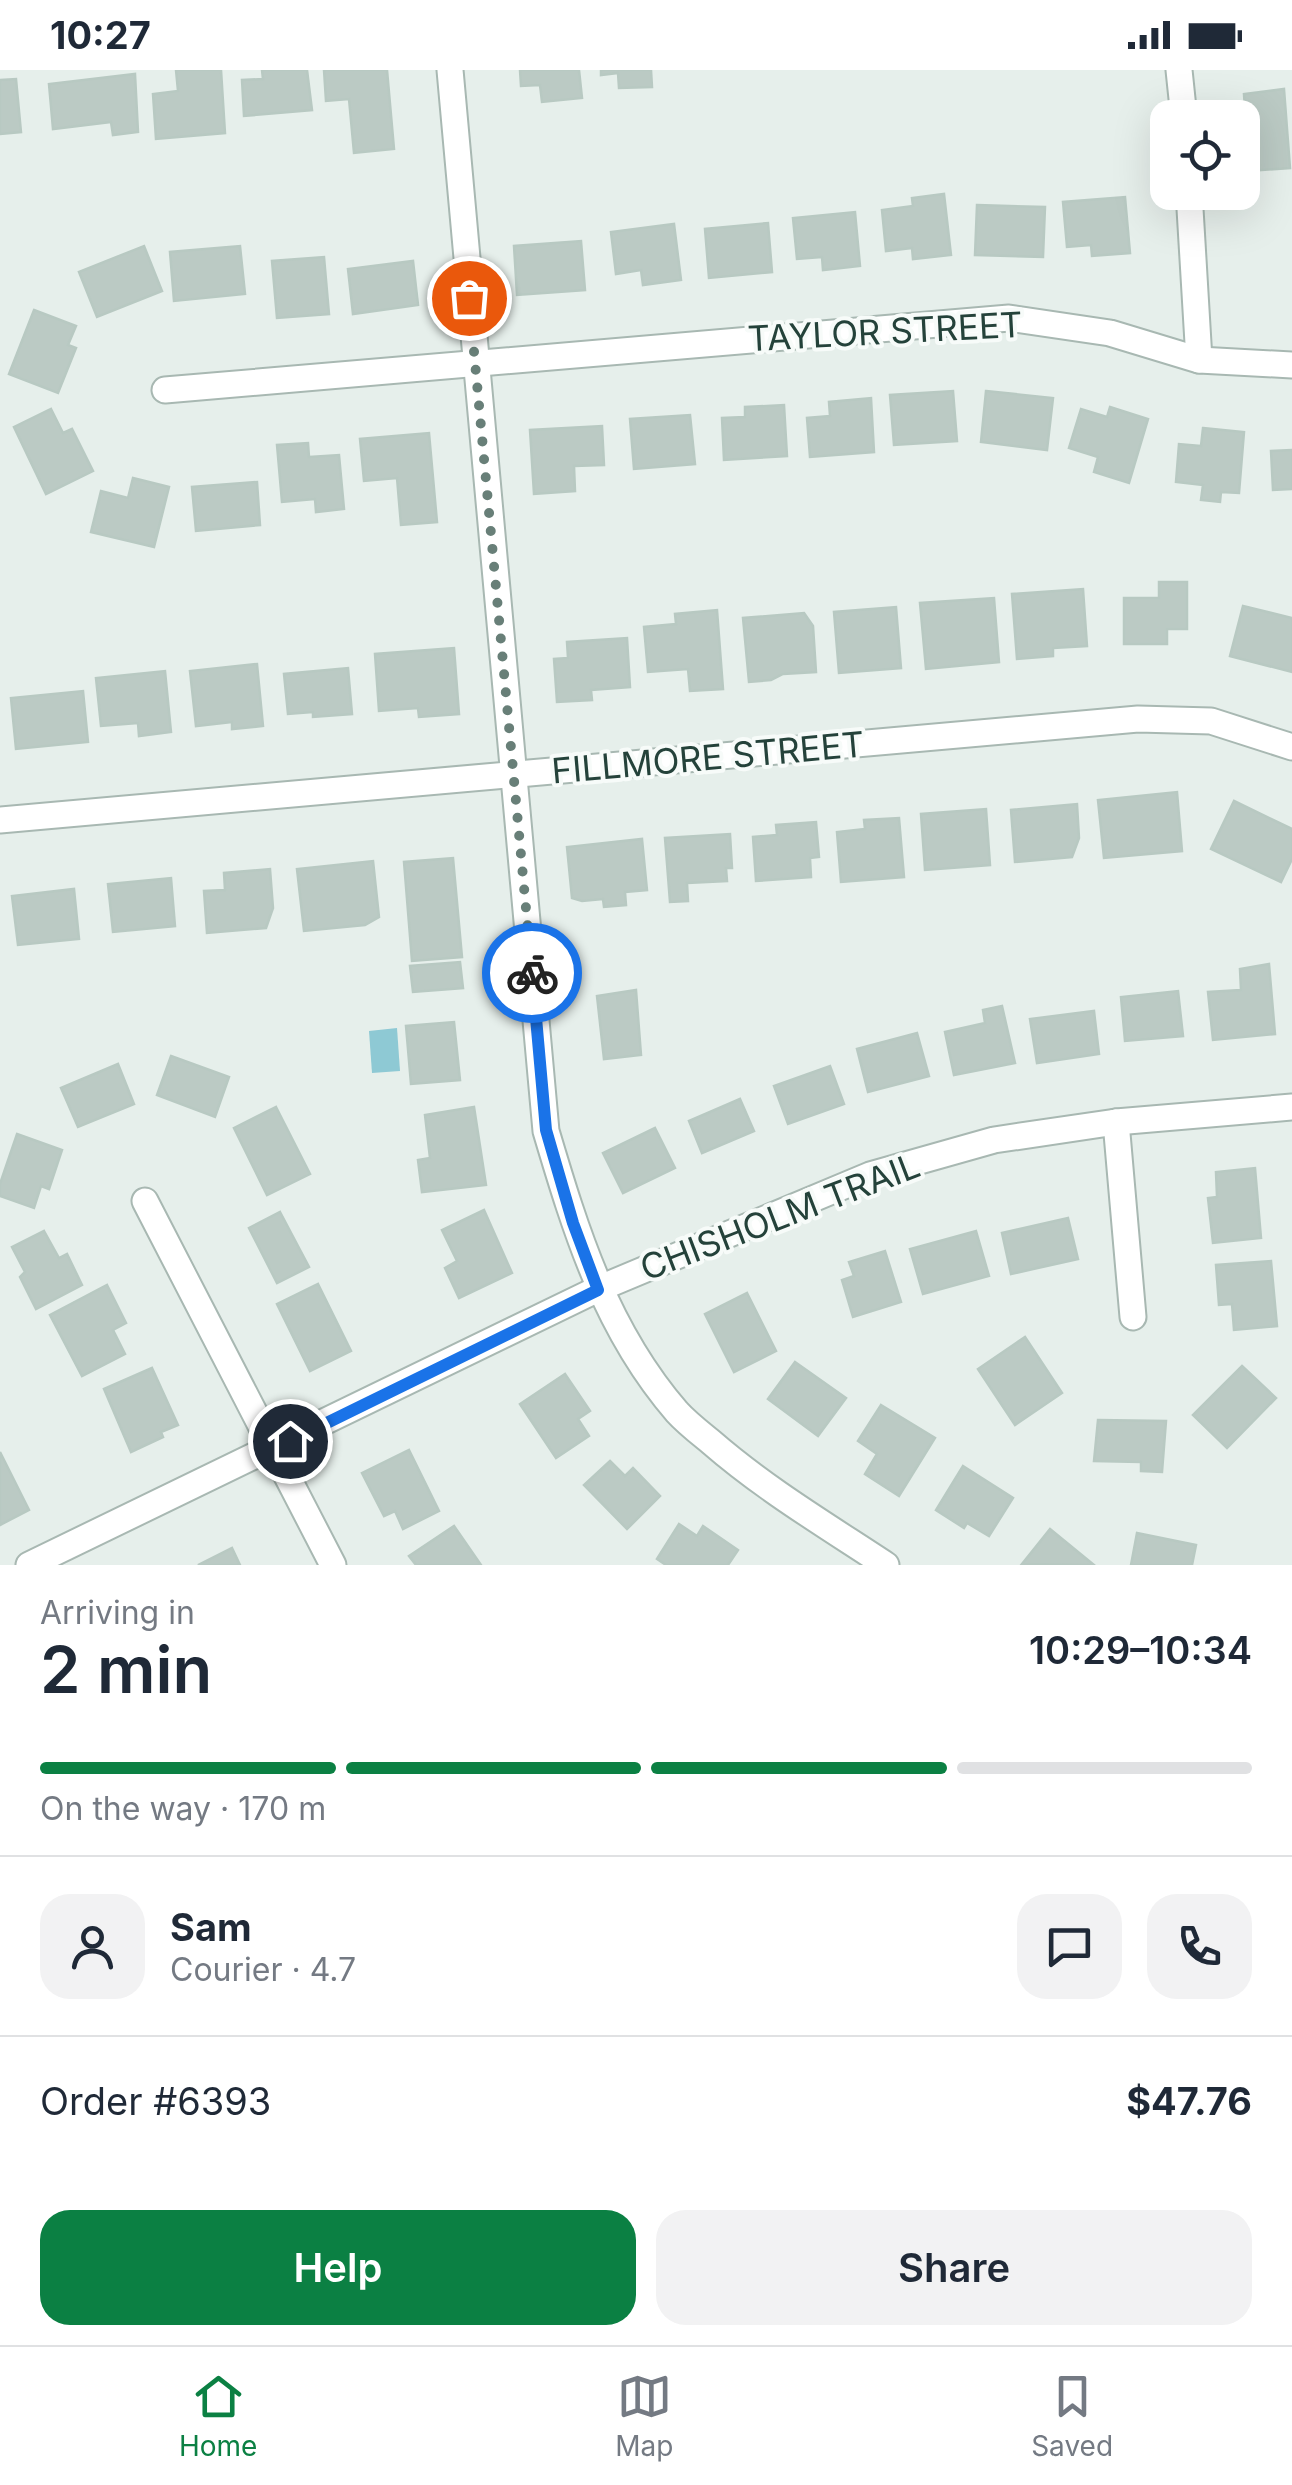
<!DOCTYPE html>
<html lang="en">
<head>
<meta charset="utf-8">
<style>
  :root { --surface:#fff; --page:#f2f2f3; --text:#1f2937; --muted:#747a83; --line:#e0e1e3; --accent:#0b8043 }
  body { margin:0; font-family:Inter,sans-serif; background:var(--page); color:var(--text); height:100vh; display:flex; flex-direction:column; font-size:38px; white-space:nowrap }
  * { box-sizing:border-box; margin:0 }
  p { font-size:32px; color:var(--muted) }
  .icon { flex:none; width:55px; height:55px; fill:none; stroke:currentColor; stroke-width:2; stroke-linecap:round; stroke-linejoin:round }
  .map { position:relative; height:1495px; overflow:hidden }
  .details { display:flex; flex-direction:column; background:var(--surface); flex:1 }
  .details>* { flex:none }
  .buttons { position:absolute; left:1150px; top:30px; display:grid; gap:20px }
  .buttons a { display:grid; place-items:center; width:110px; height:110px; border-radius:20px; background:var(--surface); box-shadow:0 10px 40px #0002; font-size:50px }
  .pin { position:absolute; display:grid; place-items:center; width:85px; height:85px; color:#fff; margin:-42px; border:5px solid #fff; border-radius:50%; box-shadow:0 2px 10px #0007 }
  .courier { position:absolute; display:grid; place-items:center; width:100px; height:100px; margin:-50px; border:8px solid #1a73e8; border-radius:50%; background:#fff; color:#222; box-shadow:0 2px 12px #0007 }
  .overview em { font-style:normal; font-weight:600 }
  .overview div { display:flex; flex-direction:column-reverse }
  .overview { display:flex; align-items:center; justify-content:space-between; height:170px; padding:0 40px }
  h1 { font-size:65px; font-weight:600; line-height:75px }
  .bar { display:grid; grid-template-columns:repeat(4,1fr); gap:15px 10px; align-content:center; height:120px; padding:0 40px }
  .bar i { height:12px; border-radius:8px; background:var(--line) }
  .bar .on { background:var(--accent) }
  .bar p { grid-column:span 4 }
  .line { display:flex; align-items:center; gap:25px; padding:0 40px; border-top:2px solid var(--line) }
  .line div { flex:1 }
  .round { display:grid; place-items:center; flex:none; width:105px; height:105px; border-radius:30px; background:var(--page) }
  .cta { display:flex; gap:20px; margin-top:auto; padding:20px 40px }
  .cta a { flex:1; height:115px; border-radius:30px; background:var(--accent); color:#fff; font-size:40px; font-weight:600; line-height:115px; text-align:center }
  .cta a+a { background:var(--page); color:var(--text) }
  .status { display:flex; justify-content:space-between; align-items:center; height:70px; padding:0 50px; background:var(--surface); direction:ltr }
  .status svg { height:28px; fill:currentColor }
  .menu { display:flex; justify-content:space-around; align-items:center; height:140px; border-top:2px solid var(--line); background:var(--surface); font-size:28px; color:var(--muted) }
  .menu a { display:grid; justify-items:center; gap:5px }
  .menu .on { color:var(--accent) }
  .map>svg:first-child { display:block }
</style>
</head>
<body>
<div class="status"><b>10:27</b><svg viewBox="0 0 49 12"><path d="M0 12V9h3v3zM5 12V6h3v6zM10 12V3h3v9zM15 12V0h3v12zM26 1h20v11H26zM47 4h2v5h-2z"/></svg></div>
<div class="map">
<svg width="1292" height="1495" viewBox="0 0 1292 1495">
  <rect width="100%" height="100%" fill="#e6efeb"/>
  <!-- water -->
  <path fill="#8ec9d4" d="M397,958L400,1001L372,1003L369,961Z"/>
  <!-- building -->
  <g fill="#bbcac4" stroke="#b8c9c2" stroke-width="2.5">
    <path d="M176,0H221L225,63L156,69L153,24L178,21Z"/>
    <path d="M262,0H307L312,40L244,46L242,10L263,9Z"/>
    <path d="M324,0H387L394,79L354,83L349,29L326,31Z"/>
    <path d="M520,0H579L582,28L542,32L540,15L521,16Z"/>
    <path d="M601,0H651L652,17L619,18L618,3L601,5Z"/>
    <path d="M135,4L138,62L113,65L111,52L53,59L49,14Z"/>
    <path d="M16,9L21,62L0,64V10Z"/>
    <path d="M1284,19L1290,98L1249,101L1244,24Z"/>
    <path d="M944,124L951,185L913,189L912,178L886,181L882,140L913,136L912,128Z"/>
    <path d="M1125,127L1130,183L1092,186L1091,175L1067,177L1063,132Z"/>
    <path d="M977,135L1045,137L1043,187L975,185Z"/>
    <path d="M855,142L860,196L823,200L822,187L797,189L793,148Z"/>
    <path d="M768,153L772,202L709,208L705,159Z"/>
    <path d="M674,154L681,210L643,215L641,200L616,204L611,162Z"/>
    <path d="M581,171L585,220L517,225L514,176Z"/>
    <path d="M144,176L162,221L97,247L79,202Z"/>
    <path d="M240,176L245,224L174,231L170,182Z"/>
    <path d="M324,187L329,244L277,248L272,191Z"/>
    <path d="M413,191L418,235L353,244L348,199Z"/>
    <path d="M34,240L76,256L68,275L76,278L58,323L9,304Z"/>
    <path d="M953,321L957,371L894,375L890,325Z"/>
    <path d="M986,321L1053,328L1047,380L981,372Z"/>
    <path d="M871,328L874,382L810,387L807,348L830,346L829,332Z"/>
    <path d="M784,335L787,386L724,390L722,348L745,347V337Z"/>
    <path d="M1110,337L1148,349L1129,413L1094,402L1098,387L1069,378L1081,339L1107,347Z"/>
    <path d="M51,339L63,363L72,359L93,401L46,424L14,357Z"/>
    <path d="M690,345L695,394L634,399L630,349Z"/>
    <path d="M602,356L604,395L574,396L575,421L534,424L530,360Z"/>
    <path d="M1203,358L1244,362L1239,423L1221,422L1220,432L1201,430L1203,415L1176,412L1179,374L1201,376Z"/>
    <path d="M429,363L437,452L401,455L397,408L364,411L360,369Z"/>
    <path d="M308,373L309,387L339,385L344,439L316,442L315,429L282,432L277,375Z"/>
    <path d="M1292,380V419L1273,420L1271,381Z"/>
    <path d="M133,408L169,417L154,477L91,462L101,421L128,428Z"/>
    <path d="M257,412L260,455L196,461L192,417Z"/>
    <path d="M1159,512H1187V559H1167V574H1124V528H1159Z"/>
    <path d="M1083,519L1087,576L1053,578V586L1017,589L1012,524Z"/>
    <path d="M994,528L999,592L926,599L920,533Z"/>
    <path d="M1243,536L1292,548V602L1230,586Z"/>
    <path d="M896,537L901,598L839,603L834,542Z"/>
    <path d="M717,540L723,619L690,621L688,599L648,602L644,557L676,554L675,544Z"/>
    <path d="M804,543L813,556L816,602L783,604L771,610L749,612L743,548Z"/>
    <path d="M627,568L630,617L591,620L592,630L557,632L554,589L568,588L567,572Z"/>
    <path d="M454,578L459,644L419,647L418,638L379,641L375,584Z"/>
    <path d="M257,594L263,656L232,659V652L196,656L190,601Z"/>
    <path d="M348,598L352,644L313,647V642L288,644L284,604Z"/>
    <path d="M165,601L171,662L139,666L138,653L101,656L96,608Z"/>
    <path d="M83,621L88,672L16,679L11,628Z"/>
    <path d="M1177,722L1182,781L1104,788L1098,730Z"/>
    <path d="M1234,731L1292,759V789L1281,812L1211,779Z"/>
    <path d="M1077,734L1079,768L1072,787L1015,792L1011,740Z"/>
    <path d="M986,739L990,795L925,800L921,744Z"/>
    <path d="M899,748L904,807L841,812L837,762L865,759L864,750Z"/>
    <path d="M816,752L819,787L810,788L811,807L756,811L753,767L777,765L776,755Z"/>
    <path d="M730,764L732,798H726L727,811L687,813L688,831L670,832L665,768Z"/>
    <path d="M642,769L647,820L625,822L626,835L604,837L603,829L582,831L572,828L567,777Z"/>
    <path d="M453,788L462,887L412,891L404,792Z"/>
    <path d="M373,791L379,847L365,855L304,861L297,799Z"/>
    <path d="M270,799L273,838L266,858L207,863L204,821L225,820L224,803Z"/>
    <path d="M171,808L175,856L113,862L108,814Z"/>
    <path d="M74,819L79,869L18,875L12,826Z"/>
    <path d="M460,892L463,918L413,922L410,896Z"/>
    <path d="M1269,894L1275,964L1213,970L1208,922L1241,920L1240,899Z"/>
    <path d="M636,920L641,985L604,989L597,926Z"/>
    <path d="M1178,921L1183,966L1125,971L1121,927Z"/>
    <path d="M1002,936L1015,993L954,1005L945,962L985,953L983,940Z"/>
    <path d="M1094,941L1099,984L1037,993L1030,949Z"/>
    <path d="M454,952L460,1010L411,1014L406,956Z"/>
    <path d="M917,963L929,1006L868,1022L857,979Z"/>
    <path d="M171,986L229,1007L215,1047L157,1025Z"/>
    <path d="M118,994L134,1034L78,1057L61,1018Z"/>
    <path d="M830,996L844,1034L788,1054L774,1016Z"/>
    <path d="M740,1029L754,1061L702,1083L689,1051Z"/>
    <path d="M276,1037L310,1104L267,1125L234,1058Z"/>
    <path d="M474,1037L486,1115L422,1122L418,1090L430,1088L425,1045Z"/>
    <path d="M655,1058L675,1098L623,1123L603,1083Z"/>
    <path d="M17,1064L62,1080L49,1119L41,1116L34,1138L0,1126V1114Z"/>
    <path d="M1255,1098L1261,1168L1213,1173L1208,1128L1217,1127L1216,1102Z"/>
    <path d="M484,1140L512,1203L459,1228L445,1198L457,1191L442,1160Z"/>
    <path d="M280,1142L309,1197L277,1213L249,1158Z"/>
    <path d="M1068,1148L1078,1189L1011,1204L1002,1163Z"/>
    <path d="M44,1161L59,1188L67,1184L82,1215L36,1239L20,1207L25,1202L12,1177Z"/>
    <path d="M976,1161L989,1206L923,1224L910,1179Z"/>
    <path d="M885,1181L901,1232L853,1247L842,1210L854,1206L849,1192Z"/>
    <path d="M1271,1191L1277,1256L1234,1260L1232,1234L1219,1235L1216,1195Z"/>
    <path d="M318,1214L351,1281L310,1301L277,1234Z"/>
    <path d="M107,1215L126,1253L113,1260L125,1284L82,1306L50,1245Z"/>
    <path d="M747,1223L776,1281L734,1302L705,1244Z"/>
    <path d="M1025,1267L1062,1323L1015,1355L978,1299Z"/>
    <path d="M795,1292L846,1328L818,1366L768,1329Z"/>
    <path d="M1242,1296L1276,1328L1227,1378L1193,1345Z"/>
    <path d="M152,1298L178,1355L161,1362L163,1367L131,1382L104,1319Z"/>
    <path d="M565,1304L590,1341L578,1349L589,1366L556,1388L520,1334Z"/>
    <path d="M881,1335L935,1368L899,1426L865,1404L877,1384L858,1371Z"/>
    <path d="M1098,1350L1166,1351L1162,1402L1141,1401V1392L1094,1391Z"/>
    <path d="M409,1380L439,1441L403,1459L395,1441L384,1446L362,1403Z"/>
    <path d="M0,1382L29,1440L0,1455Z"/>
    <path d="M610,1391L625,1406L633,1398L660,1426L627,1459L584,1415Z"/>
    <path d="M963,1396L1013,1428L989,1466L967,1453L964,1458L936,1440Z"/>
    <path d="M679,1454L697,1466L703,1456L738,1480L728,1495H666L657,1489Z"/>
    <path d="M454,1456L481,1495H416L409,1486Z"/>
    <path d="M1050,1459L1094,1495L1022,1494Z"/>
    <path d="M1137,1463L1196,1475L1192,1495H1131Z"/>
    <path d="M232,1478L240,1495H198Z"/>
  </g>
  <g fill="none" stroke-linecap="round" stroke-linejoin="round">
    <!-- minor casing -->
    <g stroke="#a8b8b2" stroke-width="29">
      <g id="minor">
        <path d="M450,0L546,1061C576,1162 606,1260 677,1342C687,1353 700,1363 711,1372C765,1419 827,1456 886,1495"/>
        <path d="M1179,0L1184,48"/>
        <path d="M1189,122L1199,290"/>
        <path d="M165,320L1009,248L1110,263L1199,290L1292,295"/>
        <path d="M0,750L1138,649L1211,651L1292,677"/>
        <path d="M1116,1052L1133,1247"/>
        <path d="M145,1131L333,1495"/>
        <path d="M29,1495L598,1219L870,1105L994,1070L1116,1052L1292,1037"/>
      </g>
    </g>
    <!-- minor -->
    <use href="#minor" stroke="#fff" stroke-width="25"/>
  </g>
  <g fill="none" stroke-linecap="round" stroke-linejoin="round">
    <!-- done -->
    <path stroke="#687f78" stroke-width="10" stroke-dasharray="0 18" d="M469,228L532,903"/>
    <!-- route -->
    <path stroke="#1a73e8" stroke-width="12" d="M290,1371L598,1220L573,1153L546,1060L532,903"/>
  </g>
  <g text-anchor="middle" stroke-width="8" stroke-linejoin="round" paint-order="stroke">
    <!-- street labels -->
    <g font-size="35" fill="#24423a" stroke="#f7fbf9">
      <text transform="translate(885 262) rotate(-3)" y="12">TAYLOR STREET</text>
      <text transform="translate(708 688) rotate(-5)" y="12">FILLMORE STREET</text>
      <text transform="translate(780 1147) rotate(-21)" y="12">CHISHOLM TRAIL</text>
    </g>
  </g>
</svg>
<div class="buttons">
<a><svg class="icon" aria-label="locate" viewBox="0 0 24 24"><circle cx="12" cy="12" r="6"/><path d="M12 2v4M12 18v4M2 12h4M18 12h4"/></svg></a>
</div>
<div class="pin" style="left:469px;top:228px;background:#ea580c"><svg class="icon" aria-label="bag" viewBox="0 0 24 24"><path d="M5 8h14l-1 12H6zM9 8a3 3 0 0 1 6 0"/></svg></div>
<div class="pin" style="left:290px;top:1371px;background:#1f2937"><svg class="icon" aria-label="home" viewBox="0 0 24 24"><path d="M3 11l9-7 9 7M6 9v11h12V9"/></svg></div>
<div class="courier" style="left:532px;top:903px"><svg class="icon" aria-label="bike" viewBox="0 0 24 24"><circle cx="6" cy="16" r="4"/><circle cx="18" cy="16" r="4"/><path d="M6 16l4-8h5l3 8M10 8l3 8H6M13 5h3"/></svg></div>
</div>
<section class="details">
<div class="overview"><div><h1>2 min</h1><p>Arriving in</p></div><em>10:29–10:34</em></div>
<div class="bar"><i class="on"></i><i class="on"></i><i class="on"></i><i></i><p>On the way · 170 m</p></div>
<div class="line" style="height:180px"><a class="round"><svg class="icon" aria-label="person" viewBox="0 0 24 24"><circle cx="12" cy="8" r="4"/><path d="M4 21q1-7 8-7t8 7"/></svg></a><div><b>Sam</b><p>Courier · 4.7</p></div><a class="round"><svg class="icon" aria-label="chat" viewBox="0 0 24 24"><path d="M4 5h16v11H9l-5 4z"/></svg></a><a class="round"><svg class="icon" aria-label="phone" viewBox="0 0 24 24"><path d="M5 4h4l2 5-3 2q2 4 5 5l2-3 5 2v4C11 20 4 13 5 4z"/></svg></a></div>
<div class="line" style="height:130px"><div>Order #6393</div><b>$47.76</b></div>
<div class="cta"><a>Help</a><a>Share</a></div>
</section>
<nav class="menu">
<a class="on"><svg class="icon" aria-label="home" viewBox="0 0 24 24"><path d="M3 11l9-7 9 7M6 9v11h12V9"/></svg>Home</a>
<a><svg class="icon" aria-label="map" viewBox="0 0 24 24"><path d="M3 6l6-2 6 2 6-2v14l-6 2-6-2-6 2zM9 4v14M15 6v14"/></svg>Map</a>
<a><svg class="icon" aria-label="saved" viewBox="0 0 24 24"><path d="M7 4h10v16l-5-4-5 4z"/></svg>Saved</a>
</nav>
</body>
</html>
